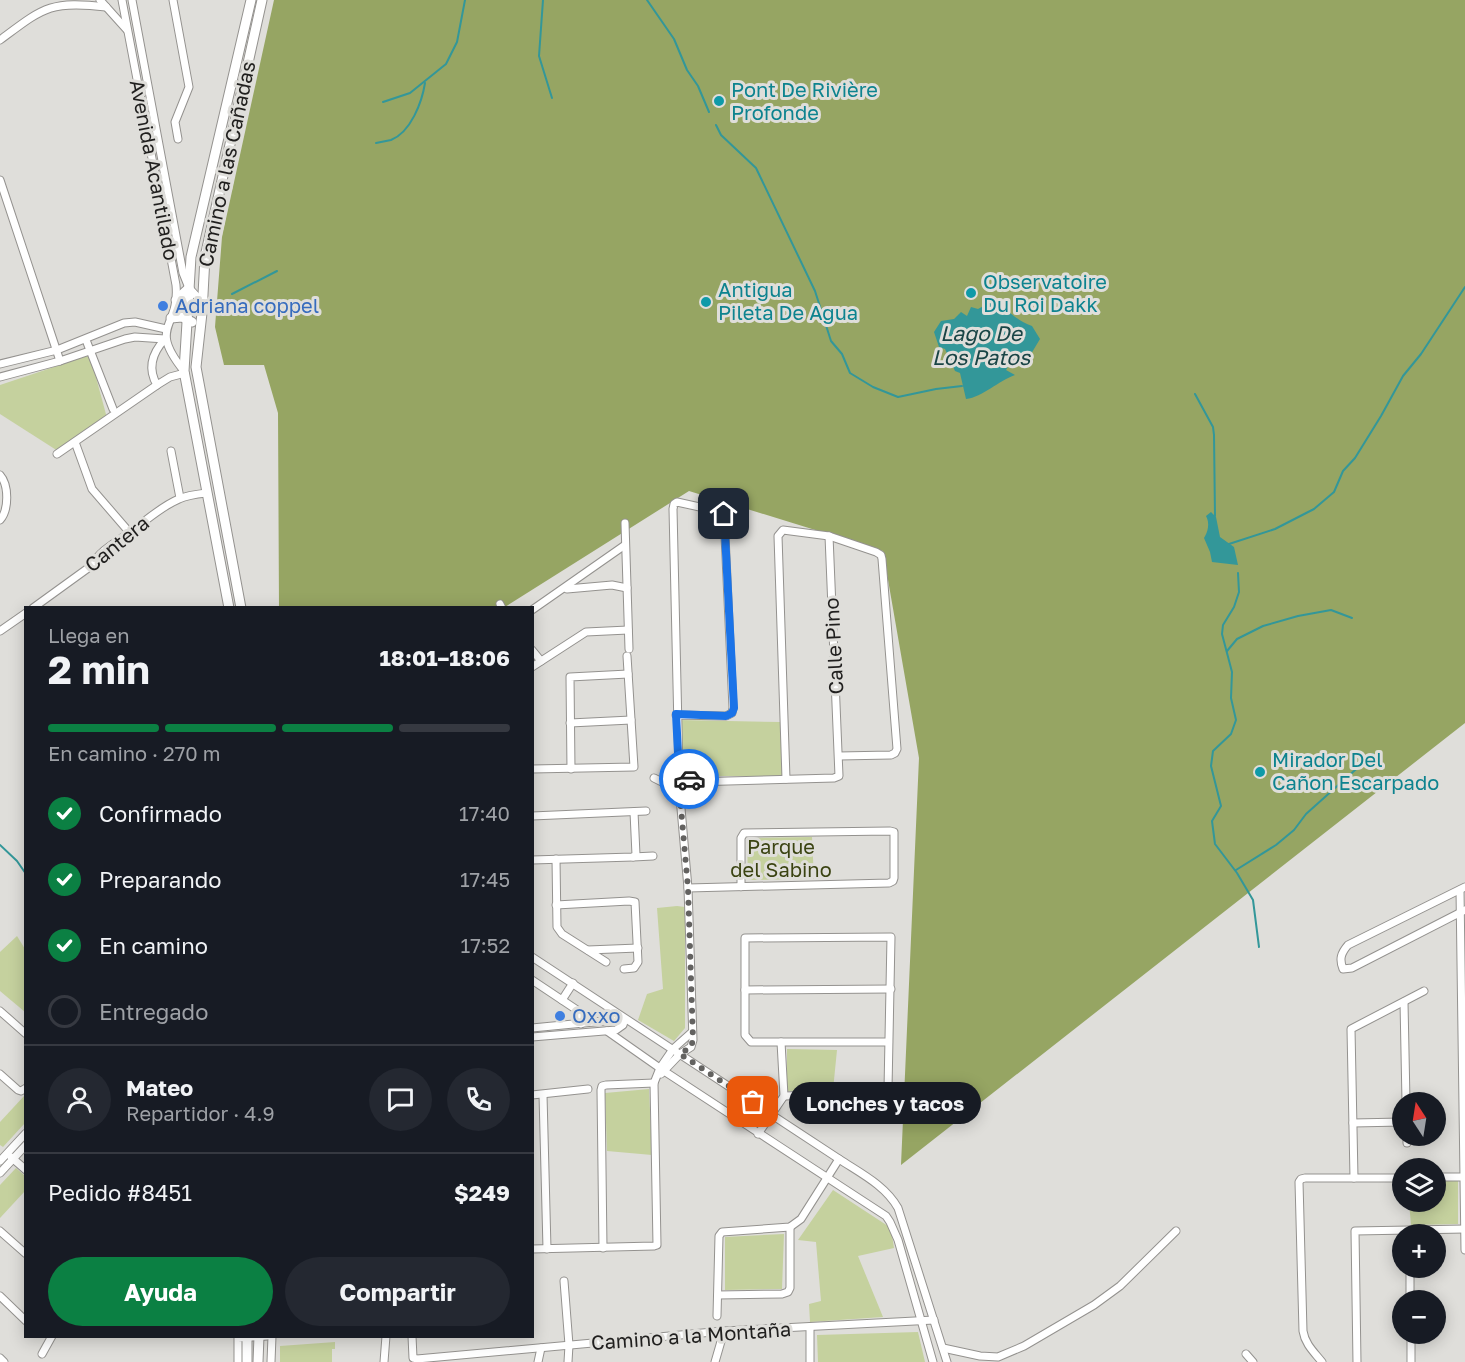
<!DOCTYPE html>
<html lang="es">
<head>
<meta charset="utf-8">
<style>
  :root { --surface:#171b24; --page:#242831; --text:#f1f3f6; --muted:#9ea1a6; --line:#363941; --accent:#0b8043 }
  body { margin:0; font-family:"Golos Text",sans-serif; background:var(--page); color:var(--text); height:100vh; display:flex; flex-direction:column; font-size:22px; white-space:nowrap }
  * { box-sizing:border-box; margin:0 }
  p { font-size:20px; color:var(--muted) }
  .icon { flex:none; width:33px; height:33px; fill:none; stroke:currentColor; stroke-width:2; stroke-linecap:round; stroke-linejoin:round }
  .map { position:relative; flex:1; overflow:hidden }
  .panel { position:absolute; left:24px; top:606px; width:510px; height:732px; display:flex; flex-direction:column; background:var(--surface); border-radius:0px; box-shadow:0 3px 15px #0003 }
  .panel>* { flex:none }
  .needle { width:39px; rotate:348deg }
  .tools { position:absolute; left:1392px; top:1092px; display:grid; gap:12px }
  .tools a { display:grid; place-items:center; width:54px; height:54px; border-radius:50%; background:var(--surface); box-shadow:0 3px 15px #0003; font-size:30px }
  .pin { position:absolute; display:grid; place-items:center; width:51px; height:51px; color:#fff; margin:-26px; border-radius:12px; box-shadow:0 3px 9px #0006 }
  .courier { position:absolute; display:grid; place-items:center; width:60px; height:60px; margin:-30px; border:4px solid #1a73e8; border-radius:50%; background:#fff; color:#222; box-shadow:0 2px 8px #0007 }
  .bubble { position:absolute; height:42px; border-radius:21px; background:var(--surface); box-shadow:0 3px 15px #0003; font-size:20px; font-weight:700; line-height:42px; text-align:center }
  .head em { font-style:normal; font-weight:700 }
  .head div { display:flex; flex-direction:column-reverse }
  .head { display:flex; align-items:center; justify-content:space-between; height:102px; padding:0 24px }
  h1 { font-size:39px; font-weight:700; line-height:45px }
  .bar { display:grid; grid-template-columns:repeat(4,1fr); gap:9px 6px; align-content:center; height:72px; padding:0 24px }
  .bar i { height:8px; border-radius:4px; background:var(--line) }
  .bar .selected { background:var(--accent) }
  .bar p { grid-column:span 4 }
  .line { display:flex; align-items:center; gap:15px; padding:0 24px; border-top:2px solid var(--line) }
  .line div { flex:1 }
  .round { display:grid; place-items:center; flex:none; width:63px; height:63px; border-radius:32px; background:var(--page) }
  ol { padding:0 24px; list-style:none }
  li { display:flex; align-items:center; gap:18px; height:66px }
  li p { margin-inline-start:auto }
  li .icon { padding:6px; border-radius:50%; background:var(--accent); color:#fff; stroke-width:4 }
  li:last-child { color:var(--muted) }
  li i { width:33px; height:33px; border:3px solid var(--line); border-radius:50% }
  .cta { display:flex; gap:12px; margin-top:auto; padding:12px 24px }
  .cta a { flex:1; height:69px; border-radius:36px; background:var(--accent); color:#fff; font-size:24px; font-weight:700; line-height:69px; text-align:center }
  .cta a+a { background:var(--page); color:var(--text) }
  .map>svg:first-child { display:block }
</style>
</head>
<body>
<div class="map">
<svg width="1465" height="1362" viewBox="0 0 1465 1362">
  <rect width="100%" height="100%" fill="#dfdeda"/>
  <!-- green -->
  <g fill="#c5d19e">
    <path d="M90,355L107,418L61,453L0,414V385Z"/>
    <path d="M679,720L781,722L783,776H686Z"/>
    <path d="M812,837L814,879L748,880L747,838Z"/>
    <path d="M677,906L685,907V1028L674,1041L638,1020L647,994L663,989L657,908Z"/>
    <path d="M17,936L25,949V1012L0,991V952Z"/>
    <path d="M787,1049L837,1050L833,1090L787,1091Z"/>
    <path d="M649,1089L652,1155L607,1151L605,1093Z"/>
    <path d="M25,1095V1123L3,1147L0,1145V1122Z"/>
    <path d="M16,1168L25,1176V1191L0,1218V1185Z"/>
    <path d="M1458,1179V1224L1411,1225L1409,1202H1436V1180Z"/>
    <path d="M833,1190L891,1228L894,1248L858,1256L883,1317L810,1322L809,1304L821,1301L816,1242L798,1240Z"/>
    <path d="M784,1234L782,1289L725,1290V1237Z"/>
    <path d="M918,1332L925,1362H818L817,1335Z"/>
    <path d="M335,1342V1349H332V1362H280V1346Z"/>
  </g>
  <!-- forest -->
  <path fill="#96a563" d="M274,0H1465V723L901,1165L919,758L883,551L689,491L505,607H279L278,413L264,365H224L215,327L222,237Z"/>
  <!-- water -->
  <g fill="#339799">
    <path d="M993,301C1007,308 1016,321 1032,326L1040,339L1031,354L1011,362L1006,370L1015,375C998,381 983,397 966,399L960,373L955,371L945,349L939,347L934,332L941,321L954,319L961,312L967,316L971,307L978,309Z"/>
    <path d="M1211,512L1216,517L1220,537L1234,547L1238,565L1212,562L1210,552L1204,538C1208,532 1210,523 1206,516Z"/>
  </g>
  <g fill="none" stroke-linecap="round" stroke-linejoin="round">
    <!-- stream -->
    <g stroke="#339799" stroke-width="2">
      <path d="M543,0L539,56L552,98"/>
      <path d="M647,0L674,39L687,70L698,86L709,112"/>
      <path d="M383,102L410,93L446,64L457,42L465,0"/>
      <path d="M716,125L721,135L756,168L815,291L831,341L842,354L850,373L873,387L898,397L936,389L962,386"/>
      <path d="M376,143C381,142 386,141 391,140C411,132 422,102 425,83"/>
      <path d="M232,294L277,271"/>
      <path d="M1195,394L1213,427L1214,435L1215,516"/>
      <path d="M1229,544L1275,529L1314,509L1334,492L1343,471L1355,458L1381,416L1403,376L1421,354L1465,287"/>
      <path d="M1238,573L1239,592L1234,607L1223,625L1222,634L1232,672L1231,698L1236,720L1231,734L1213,751L1211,766L1221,806L1212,821L1215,844L1237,873L1253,900L1259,947"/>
      <path d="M1227,651L1237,639L1263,626L1298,616L1331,610L1352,618"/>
      <path d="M0,845L17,861L26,874"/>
      <path d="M1236,870L1276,845L1294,830L1306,814L1373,754"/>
      <path d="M26,915V929"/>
    </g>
    <!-- minor casing -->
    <g stroke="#94928f" stroke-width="9">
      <g id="minor">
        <path d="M100,0L127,30"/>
        <path d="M122,0L176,285C180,329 147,325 184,371"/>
        <path d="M132,0L183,273L189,288L203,303"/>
        <path d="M173,0L189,87L175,122L178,139"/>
        <path d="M0,40C43,8 50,0 106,7"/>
        <path d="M0,180L60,361"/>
        <path d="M86,340L113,409"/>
        <path d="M0,364L57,350L124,323L135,322L166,329"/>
        <path d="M0,377L60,361L125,339L135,337L165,339"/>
        <path d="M157,385C147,368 153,352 165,339"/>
        <path d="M75,442L92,489L130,533"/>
        <path d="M171,451L180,498"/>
        <path d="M57,454L157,385L170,377L185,373"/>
        <path d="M0,475C9,485 9,510 0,520"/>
        <path d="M625,523L629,649"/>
        <path d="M567,589L612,585L627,588"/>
        <path d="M500,604L502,608"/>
        <path d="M33,608L91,566C101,549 117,542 133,530C148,519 162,506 179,499C188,495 198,494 207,493"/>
        <path d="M532,610L625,545"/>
        <path d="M0,631L26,613"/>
        <path d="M532,650L541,661"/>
        <path d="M532,667L586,632L628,630"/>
        <path d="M676,715L726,716L732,713L733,708L724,514L722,512L677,502L674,504L673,509L679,772"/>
        <path d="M570,723L631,720"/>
        <path d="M532,769L634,767L627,656"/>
        <path d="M571,769L570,677L628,674"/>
        <path d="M654,778L672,787L680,797"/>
        <path d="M786,779L778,536L783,530L829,536L876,552L881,555L882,559L897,749L895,753L891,755L839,756"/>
        <path d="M692,782L834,778L839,776L829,536"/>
        <path d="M672,787L679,772"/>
        <path d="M680,797L692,782"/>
        <path d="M532,816L646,811"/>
        <path d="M633,857L653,856"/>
        <path d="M556,859L557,927L562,934L606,962"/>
        <path d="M532,860L633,857L636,855L634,812"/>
        <path d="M1465,887L1348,945C1341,953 1339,959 1343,969L1352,968L1465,910"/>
        <path d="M688,888L889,883L893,881L894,878V832L890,831L744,833L741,838V887"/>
        <path d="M1460,890L1465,1250"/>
        <path d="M556,905L629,901L635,902L638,962L634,968L624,969"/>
        <path d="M588,950L638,948"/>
        <path d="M532,957L839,1159C860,1173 885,1185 898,1208L947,1362"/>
        <path d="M532,980L577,1010L581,1024"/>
        <path d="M745,990L891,989"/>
        <path d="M562,1000L573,983"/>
        <path d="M1404,1002L1406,1102"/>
        <path d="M0,1011L26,1034"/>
        <path d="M532,1028L625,1019"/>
        <path d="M607,1031L664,1071L886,1216L890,1222L898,1240L933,1362"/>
        <path d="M532,1037L616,1030L623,1025L625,1019"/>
        <path d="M0,1074L18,1090L21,1091L26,1088"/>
        <path d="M661,1074L680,1054L691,1047L693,1040L688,888L680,797"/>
        <path d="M532,1095L588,1089"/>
        <path d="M543,1095L547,1249"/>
        <path d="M784,1096L887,1093L888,1089L891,937L745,938V1035L751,1042H889"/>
        <path d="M1353,1123L1402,1122"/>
        <path d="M758,1134L784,1096L781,1042"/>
        <path d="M1407,1136V1143"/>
        <path d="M11,1157L26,1170"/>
        <path d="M0,1161L26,1133"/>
        <path d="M0,1173L26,1145"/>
        <path d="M1436,1177H1464"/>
        <path d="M1354,1178L1351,1029L1424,991"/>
        <path d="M0,1231L26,1254"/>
        <path d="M603,1248L601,1090L602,1086L606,1085L654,1083"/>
        <path d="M532,1249L654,1246L657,1245L654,1083L660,1068L673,1049L692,1032"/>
        <path d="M1410,1268V1300"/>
        <path d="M564,1281L569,1345L568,1362"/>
        <path d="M718,1295L782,1294L788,1292L790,1288V1227"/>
        <path d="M0,1296L26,1321"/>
        <path d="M717,1316L719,1236L722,1232L790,1227L801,1219L839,1159"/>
        <path d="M810,1327V1362"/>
        <path d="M1411,1334V1362"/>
        <path d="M412,1336L413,1358L417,1359L724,1331L934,1320"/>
        <path d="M943,1348L980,1356L998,1357L1024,1346L1094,1305L1120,1286L1176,1231"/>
        <path d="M42,1354L52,1336"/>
        <path d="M1246,1354L1253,1362"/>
        <path d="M0,1358L4,1362"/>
        <path d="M238,1362V1338L267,1336"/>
        <path d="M271,1362L272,1336"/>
        <path d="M384,1362L386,1336"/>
        <path d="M538,1362L541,1348"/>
        <path d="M715,1362L724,1331"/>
        <path d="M1322,1362C1314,1352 1305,1344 1303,1331L1299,1182L1301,1179L1305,1178H1402"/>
        <path d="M1357,1362L1355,1231L1465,1229"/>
      </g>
    </g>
    <!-- secondary casing -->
    <g stroke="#94928f" stroke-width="11">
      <g id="secondary">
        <path d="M176,300L189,288"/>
        <path d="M171,318L182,317L192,322"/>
        <path d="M229,608L184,371L191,257L251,0"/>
        <path d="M241,608L196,367L202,313L205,257L262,0"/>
        <path d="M247,1362V1336"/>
        <path d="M258,1362L259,1336"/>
      </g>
    </g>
    <!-- minor -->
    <use href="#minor" stroke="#fff" stroke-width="7"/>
    <!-- secondary -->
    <use href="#secondary" stroke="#fff" stroke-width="9"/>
  </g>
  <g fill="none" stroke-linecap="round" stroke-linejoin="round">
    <!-- done -->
    <path stroke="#636260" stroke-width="6" stroke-dasharray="0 10.8" d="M689,779L692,782L680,797L688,888L693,1040L691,1047L680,1054L753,1102"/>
    <!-- route -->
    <path stroke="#1a73e8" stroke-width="8" d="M689,779L679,772L676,714L726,716L732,713L734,708L724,514"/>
  </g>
  <!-- markers -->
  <g fill="#0f9aa8" stroke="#dfdeda" stroke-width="2">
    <circle cx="719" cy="101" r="6"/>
    <circle cx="971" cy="293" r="6"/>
    <circle cx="706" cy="302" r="6"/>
    <circle cx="1260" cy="772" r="6"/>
  </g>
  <g fill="#3f7fe0" stroke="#dfdeda" stroke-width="2">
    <circle cx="163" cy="306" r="6"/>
    <circle cx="560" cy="1016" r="6"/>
  </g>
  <g text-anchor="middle" stroke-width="6" stroke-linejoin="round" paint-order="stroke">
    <!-- culture labels -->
    <g font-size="20" fill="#0d838f" stroke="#dfdeda" text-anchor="start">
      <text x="731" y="97">Pont De Rivière<tspan x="731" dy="23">Profonde</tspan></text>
      <text x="983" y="289">Observatoire<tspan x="983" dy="23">Du Roi Dakk</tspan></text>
      <text x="718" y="297">Antigua<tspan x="718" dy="23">Pileta De Agua</tspan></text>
      <text x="1272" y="767">Mirador Del<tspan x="1272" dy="23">Cañon Escarpado</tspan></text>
    </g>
    <!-- street labels -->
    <g font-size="20" fill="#201f1e" stroke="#dfdeda">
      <text transform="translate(227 164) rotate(-78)" y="7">Camino a las Cañadas</text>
      <text transform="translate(154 170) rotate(79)" y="7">Avenida Acantilado</text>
      <text transform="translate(117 544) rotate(-39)" y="7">Cantera</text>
      <text transform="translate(834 646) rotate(-93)" y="7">Calle Pino</text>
      <text transform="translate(691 1336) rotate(-4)" y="7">Camino a la Montaña</text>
    </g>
    <!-- shop labels -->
    <g font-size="20" fill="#366cbe" stroke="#dfdeda" text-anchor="start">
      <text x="175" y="313">Adriana coppel</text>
      <text x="572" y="1023">Oxxo</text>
    </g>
    <!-- park labels -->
    <g font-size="20" fill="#3a4311" stroke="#dfdeda">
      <text x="781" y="854">Parque<tspan x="781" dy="23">del Sabino</tspan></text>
    </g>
    <!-- water labels -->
    <g font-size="21" font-style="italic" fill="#194546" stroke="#dfdeda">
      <text x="981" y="341">Lago De<tspan x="981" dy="24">Los Patos</tspan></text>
    </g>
  </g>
</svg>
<div class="tools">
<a><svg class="needle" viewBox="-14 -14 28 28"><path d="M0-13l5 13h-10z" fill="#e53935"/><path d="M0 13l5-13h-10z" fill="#9ea1a6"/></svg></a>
<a><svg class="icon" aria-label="layers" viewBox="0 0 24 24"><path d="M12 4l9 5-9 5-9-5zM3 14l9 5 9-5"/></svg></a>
<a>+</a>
<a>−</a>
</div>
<div class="pin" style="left:753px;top:1102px;background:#ea580c"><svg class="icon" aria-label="bag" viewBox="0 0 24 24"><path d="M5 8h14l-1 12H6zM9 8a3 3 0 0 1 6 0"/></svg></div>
<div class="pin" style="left:724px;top:514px;background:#1f2937"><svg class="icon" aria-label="home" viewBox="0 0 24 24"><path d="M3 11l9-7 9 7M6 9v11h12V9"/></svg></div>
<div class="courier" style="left:689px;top:779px"><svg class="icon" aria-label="car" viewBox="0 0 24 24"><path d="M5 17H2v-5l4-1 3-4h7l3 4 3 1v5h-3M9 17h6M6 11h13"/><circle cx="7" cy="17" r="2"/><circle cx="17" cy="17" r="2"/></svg></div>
<div class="bubble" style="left:789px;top:1082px;width:192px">Lonches y tacos</div>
<section class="panel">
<div class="head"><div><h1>2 min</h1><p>Llega en</p></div><em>18:01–18:06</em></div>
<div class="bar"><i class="selected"></i><i class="selected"></i><i class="selected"></i><i></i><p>En camino · 270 m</p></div>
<ol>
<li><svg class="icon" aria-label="check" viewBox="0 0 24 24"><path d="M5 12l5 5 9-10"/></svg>Confirmado<p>17:40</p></li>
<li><svg class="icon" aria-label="check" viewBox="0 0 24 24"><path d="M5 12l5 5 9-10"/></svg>Preparando<p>17:45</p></li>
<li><svg class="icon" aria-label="check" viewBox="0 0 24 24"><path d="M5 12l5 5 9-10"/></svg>En camino<p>17:52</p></li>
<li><i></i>Entregado</li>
</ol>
<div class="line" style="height:108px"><a class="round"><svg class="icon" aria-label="person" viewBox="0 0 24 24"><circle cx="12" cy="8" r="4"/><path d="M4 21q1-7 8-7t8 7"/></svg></a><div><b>Mateo</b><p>Repartidor · 4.9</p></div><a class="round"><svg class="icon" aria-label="chat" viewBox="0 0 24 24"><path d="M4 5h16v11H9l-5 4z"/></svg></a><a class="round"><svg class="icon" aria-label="phone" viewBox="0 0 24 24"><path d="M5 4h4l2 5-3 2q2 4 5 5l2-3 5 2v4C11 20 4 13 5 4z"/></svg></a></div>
<div class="line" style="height:78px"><div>Pedido #8451</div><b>$249</b></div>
<div class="cta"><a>Ayuda</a><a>Compartir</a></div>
</section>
</div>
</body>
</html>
